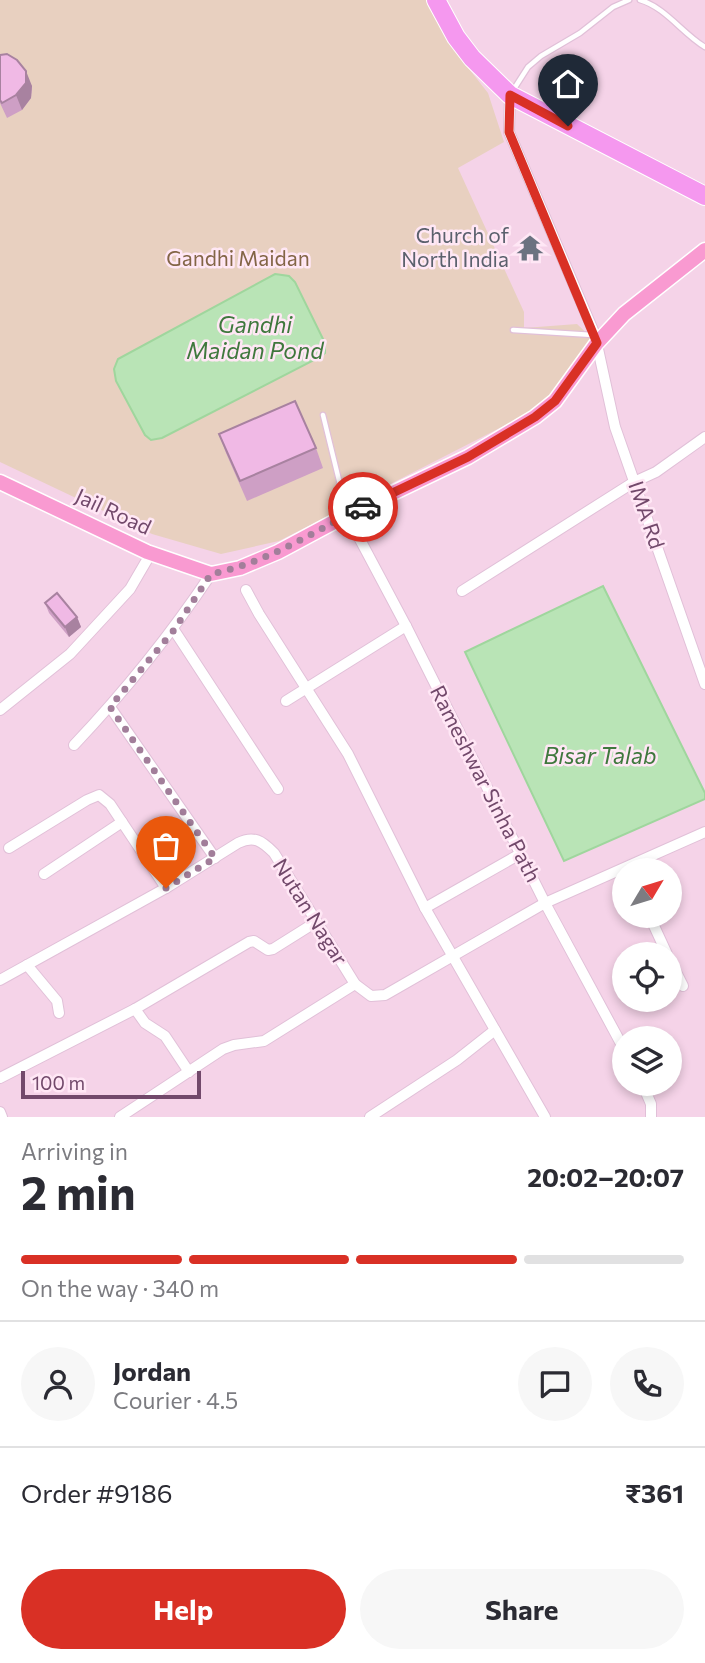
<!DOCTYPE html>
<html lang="en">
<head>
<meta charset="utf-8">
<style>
  :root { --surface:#fff; --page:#f7f7f7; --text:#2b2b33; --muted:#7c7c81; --line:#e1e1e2; --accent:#d93025 }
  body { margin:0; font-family:Commissioner,sans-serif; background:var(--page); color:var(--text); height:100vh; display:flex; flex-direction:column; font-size:26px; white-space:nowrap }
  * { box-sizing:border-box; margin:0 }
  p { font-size:23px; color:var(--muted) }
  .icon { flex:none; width:38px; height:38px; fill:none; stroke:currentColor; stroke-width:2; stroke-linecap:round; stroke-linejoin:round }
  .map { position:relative; height:1117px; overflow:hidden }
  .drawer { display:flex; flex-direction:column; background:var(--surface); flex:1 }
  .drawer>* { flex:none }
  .needle { width:46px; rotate:52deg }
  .buttons { position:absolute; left:612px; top:858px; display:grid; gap:14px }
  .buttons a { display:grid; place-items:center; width:70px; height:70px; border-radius:50%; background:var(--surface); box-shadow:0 4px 10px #0003; font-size:35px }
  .scale { position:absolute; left:21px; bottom:18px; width:180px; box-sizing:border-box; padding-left:7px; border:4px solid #72496b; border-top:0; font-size:19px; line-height:24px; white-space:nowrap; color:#72496b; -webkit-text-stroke:5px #ffe7f5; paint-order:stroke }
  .pin { position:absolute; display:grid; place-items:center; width:60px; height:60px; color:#fff; margin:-72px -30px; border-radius:50% 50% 50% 0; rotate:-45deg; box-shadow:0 0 7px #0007 }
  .pin .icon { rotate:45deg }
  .courier { position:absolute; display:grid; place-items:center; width:70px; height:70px; margin:-35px; border:5px solid #d93025; border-radius:50%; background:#fff; color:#222; box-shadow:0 2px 9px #0007 }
  .head em { font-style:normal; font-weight:700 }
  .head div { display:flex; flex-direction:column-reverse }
  .head { display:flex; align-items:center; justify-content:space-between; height:119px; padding:0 21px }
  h1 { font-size:46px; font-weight:700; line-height:52px }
  .bar { display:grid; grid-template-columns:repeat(4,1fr); gap:10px 7px; align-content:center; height:84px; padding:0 21px }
  .bar i { height:9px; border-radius:5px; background:var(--line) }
  .bar .current { background:var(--accent) }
  .bar p { grid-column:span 4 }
  .line { display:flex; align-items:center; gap:18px; padding:0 21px; border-top:2px solid var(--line) }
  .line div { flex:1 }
  .round { display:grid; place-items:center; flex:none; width:74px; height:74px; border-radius:37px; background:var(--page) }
  .button { display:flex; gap:14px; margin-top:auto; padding:14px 21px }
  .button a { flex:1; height:80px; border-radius:42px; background:var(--accent); color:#fff; font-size:28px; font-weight:700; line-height:80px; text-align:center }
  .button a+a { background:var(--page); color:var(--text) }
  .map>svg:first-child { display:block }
</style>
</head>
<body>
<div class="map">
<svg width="705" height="1117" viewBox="0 0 705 1117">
  <rect width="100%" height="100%" fill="#fce1f1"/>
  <!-- residential -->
  <path fill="#f5d3e8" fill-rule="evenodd" d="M0,0H705V1117H0ZM625,870H670V915H625ZM625,954H670V999H625ZM625,1038H670V1083H625Z"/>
  <!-- green -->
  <path fill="#e8d0c0" d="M0,0H427L451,46L488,93L504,142L458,168L524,312V328L577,324L597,343L539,408L279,541L221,554L152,534L0,462Z"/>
  <!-- water -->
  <g fill="#b9e4b6" stroke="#9fd69d" stroke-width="2">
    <path d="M275,274L289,276L295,282L325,343V353L320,357L162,438L151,440L145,435L116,381L114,369L118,359Z"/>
    <path d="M603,586L705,793V799L564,861L465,652Z"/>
  </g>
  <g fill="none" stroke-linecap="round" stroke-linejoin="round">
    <!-- lane casing -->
    <g stroke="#e1c0d8" stroke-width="7">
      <g id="lane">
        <path d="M640,0C665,7 683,34 705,47"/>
        <path d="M512,92L528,67L541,56L580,33L613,7L629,0"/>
        <path d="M513,330L593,335"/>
        <path d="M323,415L347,513"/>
      </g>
    </g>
    <!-- street casing -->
    <g stroke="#e1c0d8" stroke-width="12">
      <g id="street">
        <path d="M510,95L509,132L595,335L615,427L705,684"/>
        <path d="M347,515L406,626L545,903L625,1051"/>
        <path d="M246,590L259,614L348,754L425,908L545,1117"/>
        <path d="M462,591L634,482L656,472L705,437"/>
        <path d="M174,630L278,789"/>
        <path d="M286,701L406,626"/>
        <path d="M110,707L215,858"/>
        <path d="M0,710L70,654L130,589L151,553"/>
        <path d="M74,745C126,690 169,637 211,574"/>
        <path d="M9,848L87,800L99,795L110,804L166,888"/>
        <path d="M44,874L122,822"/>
        <path d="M425,908L520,854"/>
        <path d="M649,915L667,954"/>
        <path d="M670,960L683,986"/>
        <path d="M27,965L57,1001L59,1013"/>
        <path d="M0,980L166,888L238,843C254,835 262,841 274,853L355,984L371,996L385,995L545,903L705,832"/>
        <path d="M135,1009L145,1023L165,1036L189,1072"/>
        <path d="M0,1078L135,1009L249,942L254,941L268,950L273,949L316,922"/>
        <path d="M642,1083L651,1104V1117"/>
        <path d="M0,1112L2,1117"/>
        <path d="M120,1117L223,1049L234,1045L264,1041L355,984"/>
        <path d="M370,1117L457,1060L495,1030"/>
      </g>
    </g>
    <!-- primary casing -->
    <g stroke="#fff" stroke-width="17">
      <path id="primary" d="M0,482L147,552L211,574L240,568L278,552L347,515L468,457L535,417L555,401L597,343L624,314L705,250"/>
    </g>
    <!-- highway casing -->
    <g stroke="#fff" stroke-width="20">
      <path id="highway" d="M436,0L456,37L472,58L510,95L705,196"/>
    </g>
    <!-- lane -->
    <use href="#lane" stroke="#fff" stroke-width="4.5"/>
    <!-- street -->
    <use href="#street" stroke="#fff" stroke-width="10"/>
    <!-- primary -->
    <use href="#primary" stroke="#f99ad1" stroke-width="14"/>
    <!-- highway -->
    <use href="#highway" stroke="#f598ef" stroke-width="18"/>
  </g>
  <!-- wall -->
  <g fill="#ce9fc5">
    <path d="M0,55L32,86L31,98L22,110L7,118L0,103Z"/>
    <path d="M219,434L316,448L323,468L247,501L226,453Z"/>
    <path d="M45,603L77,617L81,627L69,637L49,613Z"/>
  </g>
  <!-- shaded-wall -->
  <g fill="#a882a0">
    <path d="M26,71L32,86L31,98L22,110L16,95Z"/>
    <path d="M77,617L81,627L69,637L65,627Z"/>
  </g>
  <!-- building -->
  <g fill="#f0b9e5" stroke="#a882a0" stroke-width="2">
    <path d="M7,54L17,60L26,71V83L16,95L2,103L0,100V55Z"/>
    <path d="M295,401L316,448L240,481L219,434Z"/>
    <path d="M57,593L77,617L65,627L45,603Z"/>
  </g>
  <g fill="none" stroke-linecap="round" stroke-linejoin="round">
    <!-- done -->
    <path stroke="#a27e9a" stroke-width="7" stroke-dasharray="0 12.6" d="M166,888L215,858L110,707L174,630L211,574C267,563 313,532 363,507"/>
    <!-- route -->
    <path stroke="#d93025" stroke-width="9" d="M363,507L468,457L535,417L555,401L597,343L509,132L510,95L568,126"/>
  </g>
  <!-- icons -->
  <defs>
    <g id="temple-bare" transform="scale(2.1)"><path d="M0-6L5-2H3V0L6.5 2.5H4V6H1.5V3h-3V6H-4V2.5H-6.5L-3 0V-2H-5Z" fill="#6b7280" stroke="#ffe7f5" stroke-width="2.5" paint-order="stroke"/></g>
  </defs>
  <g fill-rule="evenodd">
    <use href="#temple-bare" x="530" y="248"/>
  </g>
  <g text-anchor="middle" stroke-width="5" stroke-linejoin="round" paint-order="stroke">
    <!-- worship labels -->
    <g font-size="21" fill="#5b616d" stroke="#ffe7f5" text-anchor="end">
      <text x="509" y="243">Church of<tspan x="509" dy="24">North India</tspan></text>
    </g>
    <!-- park labels -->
    <g font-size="21" fill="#836546" stroke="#ffe7f5">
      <text x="238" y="266">Gandhi Maidan</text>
    </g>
    <!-- street labels -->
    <g font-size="21" fill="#72496b" stroke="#ffe7f5">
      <text transform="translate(113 512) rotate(25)" y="7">Jail Road</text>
      <text transform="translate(646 515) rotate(71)" y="7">IMA Rd</text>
      <text transform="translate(485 784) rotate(63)" y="7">Rameshwar Sinha Path</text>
      <text transform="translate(310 912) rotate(58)" y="7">Nutan Nagar</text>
    </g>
    <!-- water labels -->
    <g font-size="23" font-style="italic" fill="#3f783d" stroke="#ffe7f5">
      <text x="255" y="333">Gandhi<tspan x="255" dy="26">Maidan Pond</tspan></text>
      <text x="600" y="764">Bisar Talab</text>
    </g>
  </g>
</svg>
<div class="buttons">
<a><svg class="needle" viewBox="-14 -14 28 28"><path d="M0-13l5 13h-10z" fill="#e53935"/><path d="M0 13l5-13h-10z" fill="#7c7c81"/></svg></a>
<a><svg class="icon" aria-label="locate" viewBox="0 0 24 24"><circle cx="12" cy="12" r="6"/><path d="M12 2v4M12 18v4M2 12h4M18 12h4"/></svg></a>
<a><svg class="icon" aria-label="layers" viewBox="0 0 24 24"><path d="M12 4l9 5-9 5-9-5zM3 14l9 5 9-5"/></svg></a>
</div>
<div class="scale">100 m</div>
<div class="pin" style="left:166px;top:888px;background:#ea580c"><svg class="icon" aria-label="bag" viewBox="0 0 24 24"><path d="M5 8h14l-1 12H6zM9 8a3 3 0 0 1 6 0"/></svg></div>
<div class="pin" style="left:568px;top:126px;background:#1f2937"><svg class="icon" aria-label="home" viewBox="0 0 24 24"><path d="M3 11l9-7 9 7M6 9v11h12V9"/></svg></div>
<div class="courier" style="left:363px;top:507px"><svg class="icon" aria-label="car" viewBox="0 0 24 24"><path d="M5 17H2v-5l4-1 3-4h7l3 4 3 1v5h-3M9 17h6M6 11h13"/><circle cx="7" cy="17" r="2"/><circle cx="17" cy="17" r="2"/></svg></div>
</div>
<section class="drawer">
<div class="head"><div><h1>2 min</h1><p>Arriving in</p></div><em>20:02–20:07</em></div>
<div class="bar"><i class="current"></i><i class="current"></i><i class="current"></i><i></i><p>On the way · 340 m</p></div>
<div class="line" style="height:126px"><a class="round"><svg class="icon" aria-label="person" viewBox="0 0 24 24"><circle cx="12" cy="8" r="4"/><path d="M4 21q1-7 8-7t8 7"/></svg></a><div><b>Jordan</b><p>Courier · 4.5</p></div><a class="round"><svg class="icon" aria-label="chat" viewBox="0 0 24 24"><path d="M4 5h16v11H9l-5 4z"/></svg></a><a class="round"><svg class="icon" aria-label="phone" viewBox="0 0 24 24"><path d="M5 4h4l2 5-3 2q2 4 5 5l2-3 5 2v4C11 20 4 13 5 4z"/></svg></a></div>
<div class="line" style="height:91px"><div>Order #9186</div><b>₹361</b></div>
<div class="button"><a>Help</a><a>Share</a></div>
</section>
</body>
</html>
